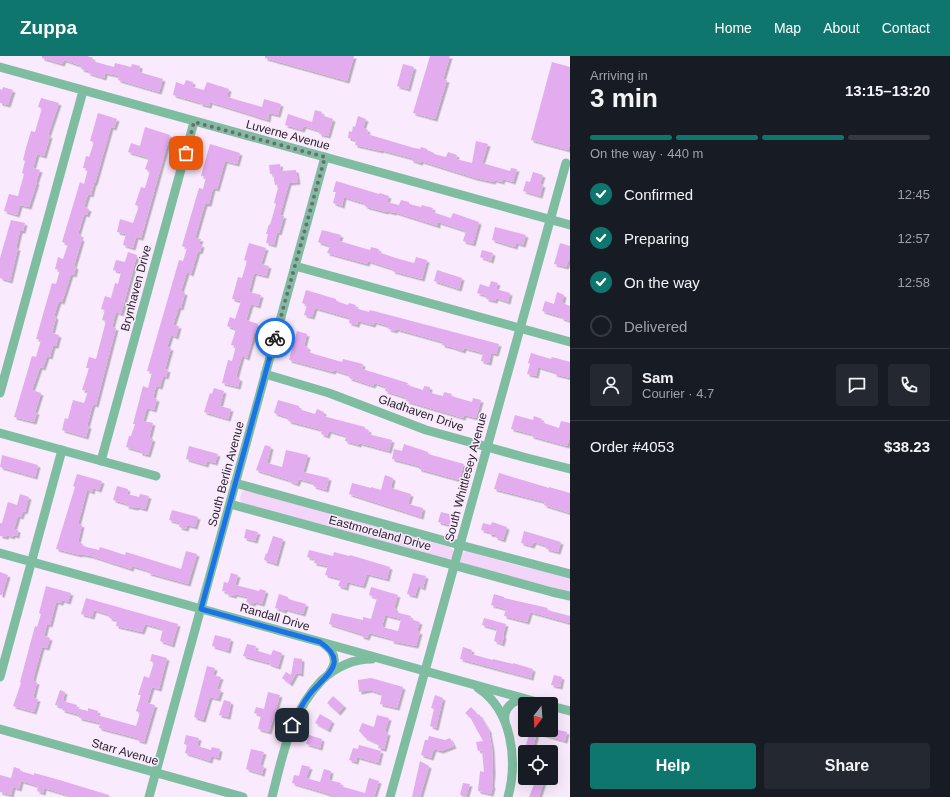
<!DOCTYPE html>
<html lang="en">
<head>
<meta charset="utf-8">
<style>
  :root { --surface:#171b24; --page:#242831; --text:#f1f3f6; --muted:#9ea1a6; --line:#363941; --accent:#0f766e }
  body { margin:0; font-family:Arial,sans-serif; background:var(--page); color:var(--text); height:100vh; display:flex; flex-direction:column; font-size:15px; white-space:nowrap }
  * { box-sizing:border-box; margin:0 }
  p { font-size:13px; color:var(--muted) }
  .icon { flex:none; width:22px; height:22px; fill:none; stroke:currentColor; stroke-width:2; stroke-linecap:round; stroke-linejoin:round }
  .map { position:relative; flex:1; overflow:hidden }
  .side { display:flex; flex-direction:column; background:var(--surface); width:380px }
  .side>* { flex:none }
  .needle { width:26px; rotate:197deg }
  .fabs { position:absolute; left:518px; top:641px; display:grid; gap:8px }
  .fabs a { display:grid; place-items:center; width:40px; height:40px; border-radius:4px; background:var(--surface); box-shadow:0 4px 16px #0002; font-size:20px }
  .pin { position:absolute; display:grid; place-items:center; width:34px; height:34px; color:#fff; margin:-17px; border-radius:8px; box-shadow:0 2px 6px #0006 }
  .courier { position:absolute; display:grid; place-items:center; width:40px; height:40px; margin:-20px; border:3px solid #1a73e8; border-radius:50%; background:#fff; color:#222; box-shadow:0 1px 5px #0007 }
  .headline em { font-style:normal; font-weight:700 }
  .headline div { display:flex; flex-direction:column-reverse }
  .headline { display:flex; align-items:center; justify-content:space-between; height:68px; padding:0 20px }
  h1 { font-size:26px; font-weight:700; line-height:30px }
  .bar { display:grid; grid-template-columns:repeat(4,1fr); gap:6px 4px; align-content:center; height:48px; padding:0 20px }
  .bar i { height:5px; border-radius:3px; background:var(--line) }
  .bar .selected { background:var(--accent) }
  .bar p { grid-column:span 4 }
  .line { display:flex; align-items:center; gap:10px; padding:0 20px; border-top:1px solid var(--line) }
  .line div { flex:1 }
  .round { display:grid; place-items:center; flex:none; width:42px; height:42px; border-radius:4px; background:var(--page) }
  ol { padding:0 20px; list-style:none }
  li { display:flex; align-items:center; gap:12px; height:44px }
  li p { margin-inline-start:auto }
  li .icon { padding:4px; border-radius:50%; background:var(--accent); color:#fff; stroke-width:4 }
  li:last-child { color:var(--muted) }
  li i { width:22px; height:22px; border:2px solid var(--line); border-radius:50% }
  .button { display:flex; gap:8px; margin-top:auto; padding:8px 20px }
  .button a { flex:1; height:46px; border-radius:4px; background:var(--accent); color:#fff; font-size:16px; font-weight:700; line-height:46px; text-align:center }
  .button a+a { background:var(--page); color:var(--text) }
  header { display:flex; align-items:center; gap:24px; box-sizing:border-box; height:56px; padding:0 20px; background:var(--accent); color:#fff }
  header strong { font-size:19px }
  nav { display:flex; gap:22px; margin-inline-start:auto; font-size:14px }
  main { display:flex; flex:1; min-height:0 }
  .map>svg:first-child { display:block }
</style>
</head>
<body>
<header>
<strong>Zuppa</strong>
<nav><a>Home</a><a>Map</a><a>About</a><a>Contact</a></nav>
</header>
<main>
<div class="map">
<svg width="570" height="741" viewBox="0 0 570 741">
  <defs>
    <filter id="shadow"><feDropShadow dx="2.5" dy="2.5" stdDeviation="0" flood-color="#0004"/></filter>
  </defs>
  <rect width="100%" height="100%" fill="#faeafd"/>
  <!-- green -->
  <g fill="#f3d5fa">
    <path d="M246,434L450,491L453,494V501L448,504L245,448L241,446L240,442L242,436Z"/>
    <path d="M466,495L527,512L570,521V536L464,509L460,505L461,498Z"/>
  </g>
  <!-- building -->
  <g fill="#e2acef" fill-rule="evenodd" filter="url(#shadow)">
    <path d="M42,0H87L93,2L92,5L114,11L115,7L131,11L132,8L140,10L139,16L163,23L159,36L118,24L119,20L105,17L104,22L88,17V15L81,13L82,10L64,4L62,8L42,2Z"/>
    <path d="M265,0H354L347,25L265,2Z"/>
    <path d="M430,0H450L443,23L447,24L435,63L413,57Z"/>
    <path d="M552,6L570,11V88L568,94L531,84Z"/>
    <path d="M403,8L414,11L408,33L397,30Z"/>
    <path d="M186,24L193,26L192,31L204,34L207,26L229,33L227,41L262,51L264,43L281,48L278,59L269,57L268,64L210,46L209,50L200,48L201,47L173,39L176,26L184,29Z"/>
    <path d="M3,31L13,34L8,49L0,47V33L2,34Z"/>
    <path d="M41,42L59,47L48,79L50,80L44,100L37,98L33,112L40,114L36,126H37L29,151L20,149L17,159L4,155L9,138L18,140L24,118L22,117L25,105L23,104L26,92L31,75L35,76L42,52L38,51Z"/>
    <path d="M315,54L322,56L321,59L333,63L328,80L319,78L320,75L304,70L302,74L285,69L288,58L312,66Z"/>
    <path d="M98,57L117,63L114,72L111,71L95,127H94L91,139L88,138L84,151L89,153L87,159L84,158L78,178L81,179L80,182L82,183L74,210L76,211L74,219L71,218L62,246L59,245L54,260L56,261L52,277L59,279L56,290H53L50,301L47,300L43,312L40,311L32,334L41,337L35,356H37L34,366L14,361L32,300L36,301L41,284L36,283L52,227L56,228L60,214L55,213L58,201L63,203L68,188L62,186L80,126L84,128L88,113L83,112L86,100L89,101L94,86L90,85Z"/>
    <path d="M358,60L366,63L363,72L368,74L367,78L414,92L420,93L421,91L427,93V94L434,97V98L446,101L448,96L457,99L456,103L472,107L476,85L488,88L482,107L510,115L511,112L517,113L513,126L503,123L502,126L494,124L493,126L475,122L421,105L420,107L411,104V102L381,94V95L355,89L356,84L348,82L349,75L352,76L353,70L355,71Z"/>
    <path d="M145,71L170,79L141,182L136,181L133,192L123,189L126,178L117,176L120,163L133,167L139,150L135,149L141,131L145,132L150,115L145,113L149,102L128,96L131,87L140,90Z"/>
    <path d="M210,88L240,97L237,108L225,105L217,133L213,132L209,148H205L195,182L201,183L199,188L202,189L200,196L198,195L191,218L187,216L181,235L185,237L181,252L179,251L173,269L179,270L176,281L171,279L167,291L171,292L165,313L168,314L166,321L163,320L160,331L156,330L153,342L157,343L154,354L147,352L143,365L153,367L149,382L153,383L148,399L140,397V395L126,391L129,380H131L135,368H133L143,330L148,332L152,316L147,315L179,204L183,205L187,192L182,190L199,132L203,133L206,121L201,120Z"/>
    <path d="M280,108L281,115L296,114L298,126L289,127L280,159L284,160L279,177L277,176L274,189L266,187L268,178H266L269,168L270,169L276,148L274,147L279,128L275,129L273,118H270L269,109Z"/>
    <path d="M533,116L543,119L540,128L543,129L540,140L523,135L526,125L530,126Z"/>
    <path d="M336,125L379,138L380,137L389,140L387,146L399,149L401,144L409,146V148L421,151L422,149L433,152L432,156L451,162L453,157L479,166L473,188L463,185L466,175L438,166V170L394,156V157L386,155V156L367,151L363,148V147L344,141L342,150L333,147L336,136H333Z"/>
    <path d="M11,164L25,167L23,175H20L16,192H18L10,225L0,222V202Z"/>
    <path d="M495,171L526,179L523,189L516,187L515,191L492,184Z"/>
    <path d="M322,174L341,179L339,185L370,194L371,191L379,193L378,196L399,203L414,207L416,201L427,204L422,223L392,215L393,213L368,205L367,208L327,197L330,190L318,186Z"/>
    <path d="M249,187L266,192L261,208L269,210L266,220L254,217L249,236L261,239L258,250L251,248L246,264L258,268L255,278H254L247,302L242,300L236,321L240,323L238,331L222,327L228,304L232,305L236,290L231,289L236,273L227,270L230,261L235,263L241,245L232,243L238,221L242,222L247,205L244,204Z"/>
    <path d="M560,187L570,190V201L566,211L554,208Z"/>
    <path d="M482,194L493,197L491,205L480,201Z"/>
    <path d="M128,196L137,199L121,258L116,256L112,271L116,272L96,349L93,348L87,370H89L86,381L62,374L65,362L68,363L73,344L84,347L88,335L82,334L89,312H86L89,301L96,303L106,265L102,264L105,254L101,253L105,240L111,242L115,227L118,228L121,216L113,214L116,204L125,206Z"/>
    <path d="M437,214L462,222L459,233L434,225Z"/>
    <path d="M491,225L498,227L496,233L510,237L508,246L496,242L495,245L486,243L487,240L477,237L480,228L489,231Z"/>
    <path d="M306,234L336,243V245L348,249L349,247L356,249L355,252L369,256L370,254L499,288L496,298L491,297L489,307L481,305L483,297L464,292L463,295L451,291L442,289L443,286L396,273L395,275L388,273L389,270L374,266L373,269L358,265L357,269L349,267L350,262L315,252L312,261L304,259L307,249L302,247Z"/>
    <path d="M557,236L564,239L562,247L570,250V265L561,262L562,261L542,255L545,245L554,248Z"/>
    <path d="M297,275L307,278L304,290L308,291L307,295L314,298L342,306L343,303L363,308L362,313L408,327L407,329L423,334L424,330L430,331L429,336L431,337L443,340L444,336L452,338L451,340L472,346L473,342L481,344L476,362L464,359L463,362L406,345L407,342L385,335L386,331L374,327L373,330L349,322L350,319L334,314L333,316L289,304Z"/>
    <path d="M531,297L551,303L552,301L570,306V322L554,318L555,316L538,311L536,320L527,318L530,308L528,307Z"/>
    <path d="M214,332L224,335L220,350L231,353L228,363L204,356L210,337L212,338Z"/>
    <path d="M278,344L299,350V353L315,358L317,353L324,356L323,360L365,371V373L369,374L368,378L392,384L389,395L359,387V389L345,385L346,380L329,375L327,380L321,378L322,374L288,365L289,362L274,357Z"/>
    <path d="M515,359L533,364L534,360L542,363L541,366L559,372L561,365L570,367V380L567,390L531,380V378L511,373Z"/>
    <path d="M404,388L428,396V398L464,408L459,424L419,413V410L392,403L394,393L402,395Z"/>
    <path d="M265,389L271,391L267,407L282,411L286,394L308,399L303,416L329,422L326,434L313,430L314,427L299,423L297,428L291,426L288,424L256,414Z"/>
    <path d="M189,390L218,398L215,407L207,405L206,409L186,403Z"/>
    <path d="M2,399L38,409L35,421L0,411Z"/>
    <path d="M499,417L549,432V431L570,437V457L544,449L545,446L494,433Z"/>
    <path d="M77,418L102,425L99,434L93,432L92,436L87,434L78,468L82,469L78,486L83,488L82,490L99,494L100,491L125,499L126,496L181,513L186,495L197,498L188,528L148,517L149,515L132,510L131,513L91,500L80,498V499L56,493L75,431L73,430Z"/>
    <path d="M385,419L393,422L391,432L411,438L408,448L423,452L421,461L349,438L352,427L371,432V431L381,434Z"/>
    <path d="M117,430L128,433L127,438L139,441L140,438L149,440L145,453L137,451L136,452L126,450L127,448L113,444Z"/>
    <path d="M20,438L29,441L25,456L23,455L21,461L18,460L14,473L18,474L17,480L13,479L12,481L7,479L6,481L0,480V467H2L8,446L17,449Z"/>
    <path d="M172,454L198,461L195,471L187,469L186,473L179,471L180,467L169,464Z"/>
    <path d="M441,456L453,459L450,469L438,466Z"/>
    <path d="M492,466L507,471L503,484L495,481V479L489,478V476L481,474L483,467L491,469Z"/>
    <path d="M246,473L258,476L255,485L244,482Z"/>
    <path d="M524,475L561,486L558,496L546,493L547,490L534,486L532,490L521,487Z"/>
    <path d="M273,480L283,483L276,508L264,504L266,497L267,498Z"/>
    <path d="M309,494L333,500L334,496L349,500L350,499L390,511L387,523L367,518L363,530L347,526L346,532L338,530L341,523L325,519L328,510L314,507L315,503L307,501Z"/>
    <path d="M0,516L8,519L2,539H0Z"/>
    <path d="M231,517L238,519L235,529L259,535L260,533L266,535L262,548L254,546L253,548L246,546L248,541L235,538L234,540L226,538L227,536L222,535L224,526L228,527Z"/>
    <path d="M413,517L426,520L423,532L418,530L415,540L407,538Z"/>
    <path d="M46,530L71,537L68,546L62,544L61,547L56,546L50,569L47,568L44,580L50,582L47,592L42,591L34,620L33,625L37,626L33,642L38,643L34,656L13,650L21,627L20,626L35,570L37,571L41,558L39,557Z"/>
    <path d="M371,531L398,539L394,552L396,553L395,556L411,560L410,563L420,566L417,575L420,576L416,590L391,585L392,583L369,577L367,582L361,580V578L329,568L332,557L363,564V561L371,563L377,542L369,539ZM385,559L401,563L398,575L382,571Z"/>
    <path d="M279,538L288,541V543L306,548L303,558L285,553L284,555L275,552Z"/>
    <path d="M494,538L504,541V542L548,552L547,554L570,560V567L530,556L527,566L504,560L506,553L491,549Z"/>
    <path d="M86,542L178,568L172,589L160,585L163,573L145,568L142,576L116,570L117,564L109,562L110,559L94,554L92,561L81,558Z"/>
    <path d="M484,562L506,568L503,579L504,580L502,588L494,585L497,573L482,569Z"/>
    <path d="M215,579L231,583L228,595L212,590Z"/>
    <path d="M247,588L256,590L255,594L271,599L273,594L282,597L278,611L269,608V607L243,600Z"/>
    <path d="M463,591L472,594L471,598L493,604V603L513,608V607L533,613L531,622L460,603Z"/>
    <path d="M152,598L167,602L159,633L152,631L147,647L155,649L144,686L137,684V682L99,672L100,667L79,662L80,659L62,654L63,651L55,649L60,634L65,636L63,645L77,649L76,652L88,655V652L98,655L97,659L136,670L140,657L136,655L141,639H138L144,620L149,622L154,606L150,605Z"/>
    <path d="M294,602L302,603L301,618L296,617L290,628L282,622L286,616L291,619Z"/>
    <path d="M207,610L215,612L213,619L221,621L217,633L221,634L218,643L210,641L203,664L194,661Z"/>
    <path d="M554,619L562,621L560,631L551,629Z"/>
    <path d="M371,622L403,631L397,652L380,648L382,638L370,634L359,636L358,624Z"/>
    <path d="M268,636L280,639L269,676L258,673L261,659L254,657L256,651L264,653Z"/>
    <path d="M435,639L443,642L436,672L430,670L434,653L431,652Z"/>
    <path d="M333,640L344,650L338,657L327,647Z"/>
    <path d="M224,644L231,646L228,661L219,659Z"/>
    <path d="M471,651L478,659L479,658L490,676H489L492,692L493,715L492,729L493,730L491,738L478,735L480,715L484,716L482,694L478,695L476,686L483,685L470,661L465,657Z"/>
    <path d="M320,658L332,665L328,674L315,667Z"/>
    <path d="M377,659L389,662L385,676L388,677L384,693L378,692L379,688L364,681V680L359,675L362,667L374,671Z"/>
    <path d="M551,672L567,676L565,685L537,677L532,695L525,693L530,674H551Z"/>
    <path d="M186,679L199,682L197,690L211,694L212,691L220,693L218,702L211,700L210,705L185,697L187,689L184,688Z"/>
    <path d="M309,679L322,683L320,692L306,688Z"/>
    <path d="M429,680L445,684L450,682L454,690L441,695L434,693L431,702L421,699L425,684H428Z"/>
    <path d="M359,689L381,695L378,707L357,701L356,706L349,704L353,692L358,693Z"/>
    <path d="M251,693L264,696L260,709L264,710L262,718L246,713Z"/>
    <path d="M420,705L429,710L428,714L420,741H412Z"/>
    <path d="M302,709L310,711L306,722L320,726L324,713L331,715L329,724L341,727L340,730L365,737L369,722L379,725L374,741H339L292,727L294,719L299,720Z"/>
    <path d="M14,711L20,713V715L34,719V717L56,723L109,739V741H67L68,739L44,732L43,737L37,735L38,730L21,725L19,733L13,731L11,739L0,736V719L11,722Z"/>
    <path d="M536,723L544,725L539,741H529Z"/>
    <path d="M463,727L470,728L466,741L460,739Z"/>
  </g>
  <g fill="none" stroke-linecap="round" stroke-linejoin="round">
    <!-- minor -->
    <g stroke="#7fbda1" stroke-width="9">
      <path d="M0,11L570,169"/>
      <path d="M295,210L570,286"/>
      <path d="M265,318L329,337L426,374L527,402L570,413"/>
      <path d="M0,337L83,35"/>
      <path d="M0,377L156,420"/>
      <path d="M101,405L194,66"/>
      <path d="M235,427L460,489L570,518"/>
      <path d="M230,448L552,536L570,540"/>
      <path d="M0,497L544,648"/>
      <path d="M324,588C334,595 338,605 330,616"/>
      <path d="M0,621L62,394"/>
      <path d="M478,632C512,654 518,704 508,741"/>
      <path d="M551,650L570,655"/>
      <path d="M505,665C503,653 512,644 524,643"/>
      <path d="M0,673L243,741"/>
      <path d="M149,741L325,101"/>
      <path d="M272,741C283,698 290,657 322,624C336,611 352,603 372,603"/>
      <path d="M390,741L566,107"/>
    </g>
  </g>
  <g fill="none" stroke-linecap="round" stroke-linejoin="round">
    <!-- done -->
    <path stroke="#736976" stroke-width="4" stroke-dasharray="0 7.2" d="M186,97L194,66L325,101L275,282"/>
    <!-- route -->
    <path stroke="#1a73e8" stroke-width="5" d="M275,282L201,553L320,586C351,607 324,620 309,639C302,648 297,658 292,669"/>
  </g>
  <g text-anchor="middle" stroke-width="3" stroke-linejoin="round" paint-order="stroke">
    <!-- street labels -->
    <g font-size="12" fill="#2b242d" stroke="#faeafd">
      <text transform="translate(288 79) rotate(15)" y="4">Luverne Avenue</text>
      <text transform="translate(136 232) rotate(-75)" y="4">Brynhaven Drive</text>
      <text transform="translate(421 357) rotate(19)" y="4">Gladhaven Drive</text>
      <text transform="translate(226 418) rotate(-75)" y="4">South Berlin Avenue</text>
      <text transform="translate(466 421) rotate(-75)" y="4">South Whittlesey Avenue</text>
      <text transform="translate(380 477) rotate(15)" y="4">Eastmoreland Drive</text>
      <text transform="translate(275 561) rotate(16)" y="4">Randall Drive</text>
      <text transform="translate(125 696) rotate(16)" y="4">Starr Avenue</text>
    </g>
  </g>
</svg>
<div class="fabs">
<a><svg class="needle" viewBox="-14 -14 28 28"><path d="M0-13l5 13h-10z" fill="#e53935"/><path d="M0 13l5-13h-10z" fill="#9ea1a6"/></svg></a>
<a><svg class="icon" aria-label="locate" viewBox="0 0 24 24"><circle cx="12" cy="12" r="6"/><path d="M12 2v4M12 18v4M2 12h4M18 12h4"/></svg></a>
</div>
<div class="pin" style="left:186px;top:97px;background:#ea580c"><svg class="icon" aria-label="bag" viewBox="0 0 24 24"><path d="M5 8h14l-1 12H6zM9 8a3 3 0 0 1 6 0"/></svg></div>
<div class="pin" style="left:292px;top:669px;background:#1f2937"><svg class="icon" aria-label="home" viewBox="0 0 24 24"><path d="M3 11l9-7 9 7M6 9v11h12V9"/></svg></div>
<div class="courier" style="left:275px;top:282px"><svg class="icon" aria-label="bike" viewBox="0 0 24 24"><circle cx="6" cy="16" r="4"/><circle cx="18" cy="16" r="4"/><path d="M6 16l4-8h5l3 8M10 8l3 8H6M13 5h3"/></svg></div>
</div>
<section class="side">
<div class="headline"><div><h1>3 min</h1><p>Arriving in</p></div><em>13:15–13:20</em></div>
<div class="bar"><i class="selected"></i><i class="selected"></i><i class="selected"></i><i></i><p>On the way · 440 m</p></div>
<ol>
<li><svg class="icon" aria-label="check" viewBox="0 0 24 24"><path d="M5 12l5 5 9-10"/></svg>Confirmed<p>12:45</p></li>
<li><svg class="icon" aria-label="check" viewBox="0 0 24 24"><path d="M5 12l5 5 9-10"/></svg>Preparing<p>12:57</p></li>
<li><svg class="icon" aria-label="check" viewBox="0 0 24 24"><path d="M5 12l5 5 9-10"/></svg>On the way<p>12:58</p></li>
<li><i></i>Delivered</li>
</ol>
<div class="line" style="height:72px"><a class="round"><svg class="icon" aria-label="person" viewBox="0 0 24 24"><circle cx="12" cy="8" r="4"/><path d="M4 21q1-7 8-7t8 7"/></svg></a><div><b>Sam</b><p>Courier · 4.7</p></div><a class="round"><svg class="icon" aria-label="chat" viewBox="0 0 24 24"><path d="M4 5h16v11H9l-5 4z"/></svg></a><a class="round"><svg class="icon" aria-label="phone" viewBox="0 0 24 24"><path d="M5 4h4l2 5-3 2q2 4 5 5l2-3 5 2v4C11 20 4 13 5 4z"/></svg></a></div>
<div class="line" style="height:52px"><div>Order #4053</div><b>$38.23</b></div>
<div class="button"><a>Help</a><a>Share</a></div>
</section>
</main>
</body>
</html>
